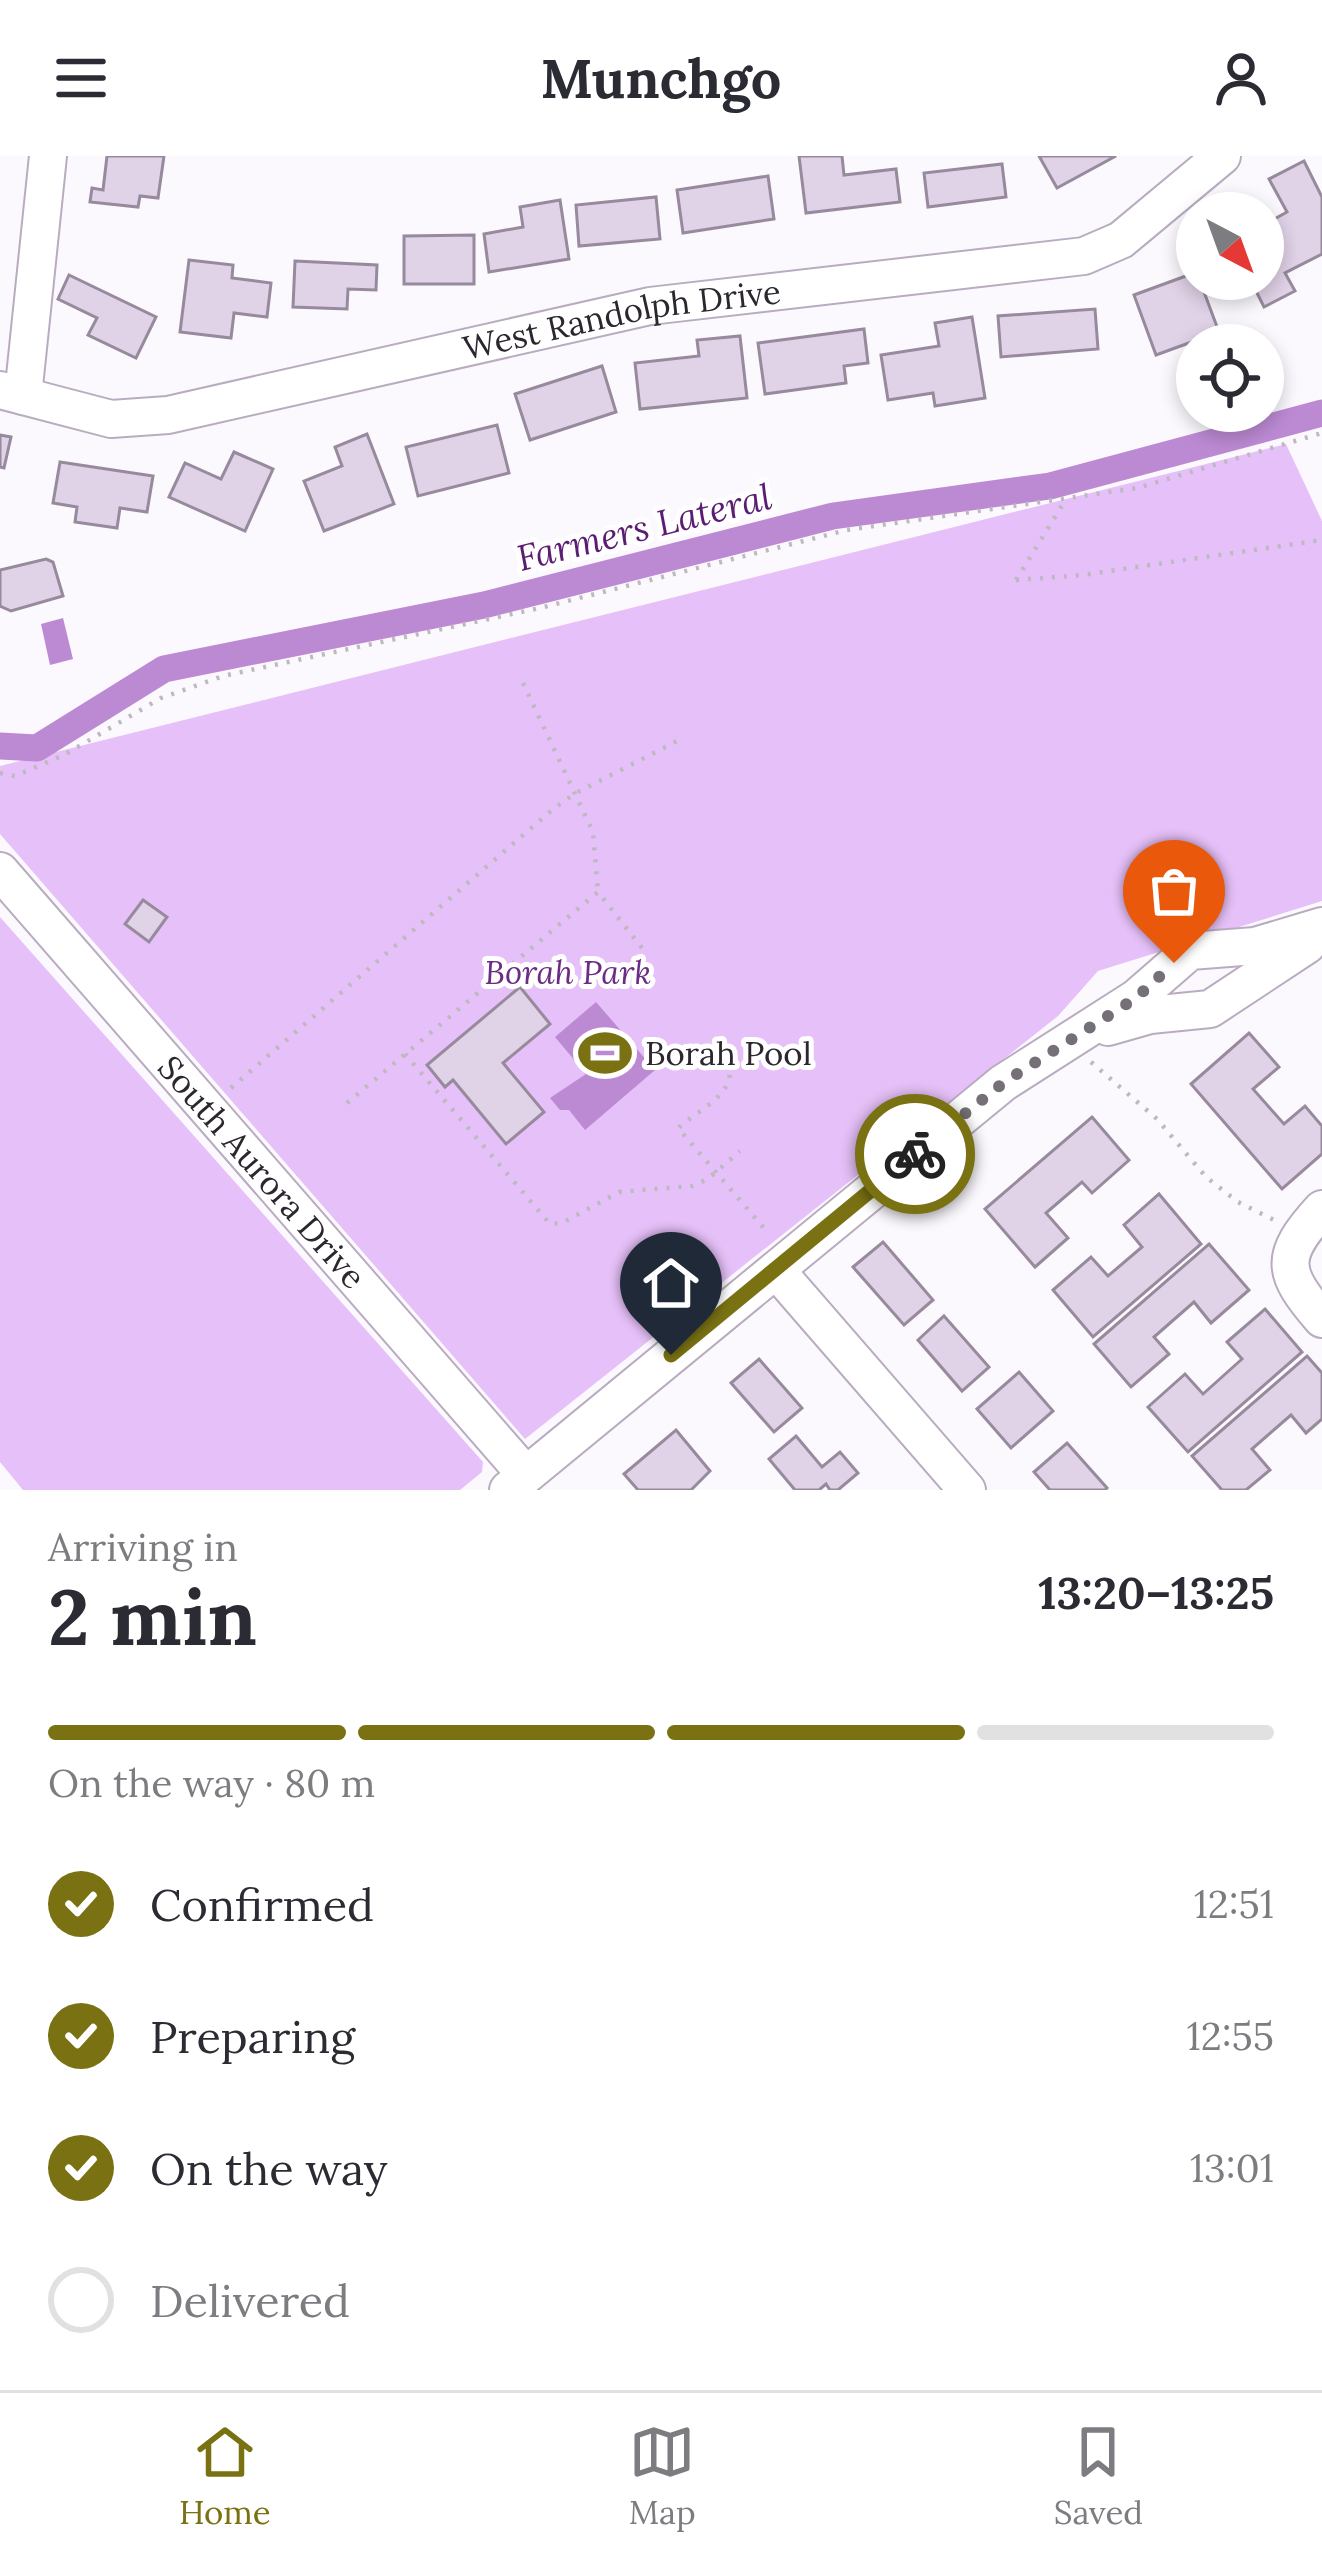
<!DOCTYPE html>
<html lang="en">
<head>
<meta charset="utf-8">
<style>
  :root { --surface:#fff; --page:#f7f7f7; --text:#2b2b33; --muted:#7c7c81; --line:#e1e1e2; --accent:#797112 }
  body { margin:0; font-family:Lora,serif; background:var(--page); color:var(--text); height:100vh; display:flex; flex-direction:column; font-size:45px; white-space:nowrap }
  * { box-sizing:border-box; margin:0 }
  p { font-size:39px; color:var(--muted) }
  .icon { flex:none; width:66px; height:66px; fill:none; stroke:currentColor; stroke-width:2; stroke-linecap:round; stroke-linejoin:round }
  .map { position:relative; height:1334px; overflow:hidden }
  .details { display:flex; flex-direction:column; background:var(--surface); flex:1 }
  .details>* { flex:none }
  .needle { width:78px; rotate:139deg }
  .tools { position:absolute; left:1176px; top:36px; display:grid; gap:24px }
  .tools a { display:grid; place-items:center; width:108px; height:108px; border-radius:50%; background:var(--surface); box-shadow:0 6px 18px #0003; font-size:60px }
  .pin { position:absolute; display:grid; place-items:center; width:102px; height:102px; color:#fff; margin:-123px -51px; border-radius:50% 50% 50% 0; rotate:-45deg; box-shadow:0 0 12px #0007 }
  .pin .icon { rotate:45deg }
  .courier { position:absolute; display:grid; place-items:center; width:120px; height:120px; margin:-60px; border:9px solid #797112; border-radius:50%; background:#fff; color:#222; box-shadow:0 3px 15px #0007 }
  .headline em { font-style:normal; font-weight:700 }
  .headline div { display:flex; flex-direction:column-reverse }
  .headline { display:flex; align-items:center; justify-content:space-between; height:204px; padding:0 48px }
  h1 { font-size:78px; font-weight:700; line-height:90px }
  .bar { display:grid; grid-template-columns:repeat(4,1fr); gap:18px 12px; align-content:center; height:144px; padding:0 48px }
  .bar i { height:15px; border-radius:9px; background:var(--line) }
  .bar .current { background:var(--accent) }
  .bar p { grid-column:span 4 }
  ol { padding:0 48px; list-style:none }
  li { display:flex; align-items:center; gap:36px; height:132px }
  li p { margin-inline-start:auto }
  li .icon { padding:12px; border-radius:50%; background:var(--accent); color:#fff; stroke-width:4 }
  li:last-child { color:var(--muted) }
  li i { width:66px; height:66px; border:6px solid var(--line); border-radius:50% }
  header { display:flex; justify-content:space-between; align-items:center; height:156px; padding:0 48px; background:var(--surface); font-size:54px; font-weight:700 }
  .menu { display:flex; justify-content:space-around; align-items:center; height:168px; border-top:3px solid var(--line); background:var(--surface); font-size:33px; color:var(--muted) }
  .menu a { display:grid; justify-items:center; gap:6px }
  .menu .current { color:var(--accent) }
  .map>svg:first-child { display:block }
</style>
</head>
<body>
<header><svg class="icon" aria-label="menu" viewBox="0 0 24 24"><path d="M4 6h16M4 12h16M4 18h16"/></svg>Munchgo<svg class="icon" aria-label="person" viewBox="0 0 24 24"><circle cx="12" cy="8" r="4"/><path d="M4 21q1-7 8-7t8 7"/></svg></header>
<div class="map">
<svg width="1322" height="1334" viewBox="0 0 1322 1334">
  <rect width="100%" height="100%" fill="#fcf9fe"/>
  <!-- green -->
  <g fill="#e6c0f8">
    <path d="M1286,288L1322,365V745L1098,815L1058,860L525,1283L0,678V610Z"/>
    <path d="M0,761L483,1306L482,1316L460,1334H23L0,1306Z"/>
  </g>
  <!-- water -->
  <g fill="#bc8ad3">
    <path d="M63,462L73,503L50,509L41,468Z"/>
    <path d="M596,846L655,914L585,974L569,954H560L550,942L586,918L555,881Z"/>
  </g>
  <g fill="none" stroke-linecap="round" stroke-linejoin="round">
    <!-- canal -->
    <path stroke="#bc8ad3" stroke-width="27" d="M0,590L37,592L164,513L484,449L833,360L1050,330L1322,257"/>
  </g>
  <!-- building -->
  <g fill="#e0d2e7" stroke="#978a9d" stroke-width="3">
    <path d="M107,0H164L158,42L140,40L138,51L90,46L92,32L103,34Z"/>
    <path d="M799,0H842L844,19L896,13L900,46L806,57Z"/>
    <path d="M1039,0H1116L1057,32Z"/>
    <path d="M1304,5L1322,41V98L1285,117L1295,135L1264,151L1250,123H1263L1262,57L1269,66L1287,56L1269,23Z"/>
    <path d="M1002,8L1006,41L928,51L924,17Z"/>
    <path d="M768,20L774,63L683,77L677,34Z"/>
    <path d="M656,41L660,83L579,90L576,49Z"/>
    <path d="M560,44L569,103L489,116L484,78L523,71L520,51Z"/>
    <path d="M474,79V128H404V80Z"/>
    <path d="M1197,92V123H1229L1230,127L1204,136L1219,176L1156,199L1134,139L1194,117L1186,96Z"/>
    <path d="M189,104L233,109L232,122L271,127L267,161L234,157L231,182L180,176Z"/>
    <path d="M295,105L377,109L376,134L348,133L347,153L293,151Z"/>
    <path d="M69,119L156,161L136,202L88,179L97,162L58,143Z"/>
    <path d="M1095,153L1098,193L1001,201L998,160Z"/>
    <path d="M972,161L985,242L935,250L933,237L888,244L881,199L939,190L935,167Z"/>
    <path d="M864,173L868,207L844,210L846,227L765,238L758,187Z"/>
    <path d="M740,180L747,242L640,253L635,207L699,200L697,184Z"/>
    <path d="M602,210L616,256L530,284L515,238Z"/>
    <path d="M497,269L509,317L418,340L406,291Z"/>
    <path d="M367,278L394,348L324,375L304,325L342,310L335,291Z"/>
    <path d="M0,279L11,281L4,312L0,311Z"/>
    <path d="M234,296L273,313L245,375L169,341L185,307L221,323Z"/>
    <path d="M60,306L153,320L147,356L120,352L117,372L75,366L77,351L53,347Z"/>
    <path d="M46,403L53,406L63,440L11,455L0,450V414Z"/>
    <path d="M143,744L167,761L149,786L125,768Z"/>
    <path d="M520,831L550,868L503,907L544,956L506,988L453,924L445,931L427,909Z"/>
    <path d="M1249,877L1279,911L1253,933L1284,968L1305,950L1322,970V998L1282,1033L1191,928Z"/>
    <path d="M1092,961L1129,1004L1092,1037L1082,1026L1046,1057L1068,1082L1035,1111L985,1053Z"/>
    <path d="M1159,1038L1201,1088L1093,1181L1053,1134L1091,1101L1108,1120L1142,1091L1124,1069Z"/>
    <path d="M883,1086L933,1144L904,1169L853,1111Z"/>
    <path d="M1209,1088L1249,1134L1211,1167L1194,1146L1154,1181L1169,1198L1131,1231L1094,1188Z"/>
    <path d="M1265,1153L1302,1196L1188,1296L1148,1251L1185,1218L1203,1238L1242,1203L1227,1186Z"/>
    <path d="M944,1160L989,1211L962,1235L918,1184Z"/>
    <path d="M1307,1200L1322,1217V1263L1306,1277L1291,1259L1252,1293L1270,1314L1246,1334H1222L1192,1300Z"/>
    <path d="M759,1203L802,1252L774,1276L731,1227Z"/>
    <path d="M1019,1216L1053,1255L1011,1292L977,1253Z"/>
    <path d="M676,1274L710,1315L691,1334H638L624,1318Z"/>
    <path d="M796,1280L822,1311L840,1296L858,1317L838,1334H830L826,1328L819,1334H795L769,1303Z"/>
    <path d="M1067,1287L1107,1332L1105,1334H1050L1034,1316Z"/>
  </g>
  <g fill="none" stroke-linecap="round" stroke-linejoin="round">
    <!-- minor casing -->
    <g stroke="#b9acc0" stroke-width="40">
      <g id="minor">
        <path id="s1" d="M0,234L111,263L168,259L650,150L1084,100L1121,84L1222,0"/>
        <path d="M23,240L48,0"/>
        <path id="s2" d="M0,715L526,1319"/>
        <path d="M1108,871L1150,859L1210,853L1307,789"/>
        <path d="M1322,1053C1279,1100 1281,1116 1322,1163"/>
        <path d="M776,1114L967,1334"/>
        <path d="M508,1334L1003,927L1136,842L1190,795L1255,790L1322,770"/>
      </g>
    </g>
    <!-- path -->
    <g stroke="#bdb9bf" stroke-width="4.5" stroke-dasharray="3 9" stroke-linecap="butt">
      <path d="M1016,424L1082,419L1322,384"/>
      <path d="M1016,424L1066,343"/>
      <path d="M523,527L593,676L598,736"/>
      <path d="M0,617L15,620L64,599L161,542L223,520L540,452L847,374L1137,332L1322,277"/>
      <path d="M717,886C751,932 710,945 678,972L769,1078"/>
      <path d="M405,898L550,1068L562,1067L619,1036L692,1030L708,1023L740,995"/>
      <path d="M1091,906L1157,963L1206,1021L1238,1046L1276,1065"/>
      <path d="M231,932L552,654L574,638L681,583"/>
      <path d="M347,947L598,736L642,792"/>
    </g>
    <!-- minor -->
    <use href="#minor" stroke="#fff" stroke-width="36"/>
  </g>
  <g fill="none" stroke-linecap="round" stroke-linejoin="round">
    <!-- done -->
    <path stroke="#757077" stroke-width="12" stroke-dasharray="0 21.6" d="M915,998L1003,927L1136,842L1174,807"/>
    <!-- route -->
    <path stroke="#797112" stroke-width="15" d="M671,1199L915,998"/>
  </g>
  <!-- icons -->
  <defs>
    <g id="stadium-bare" transform="scale(4.14)"><path d="M0-5a6.5 5 0 1 0 0 10a6.5 5 0 1 0 0-10ZM-3.5-1.8h7v3.6h-7Z" fill="#797112" stroke="#fff" stroke-width="2.5" paint-order="stroke"/></g>
  </defs>
  <g fill-rule="evenodd">
    <use href="#stadium-bare" x="605" y="897"/>
  </g>
  <g text-anchor="middle" stroke-width="10" stroke-linejoin="round" paint-order="stroke">
    <!-- street labels -->
    <g font-size="33" fill="#2c272f" stroke="#fff">
      <text dy="12" stroke="none"><textPath href="#s1" startOffset="636">West Randolph Drive</textPath></text>
      <text dy="12" stroke="none"><textPath href="#s2" startOffset="399">South Aurora Drive</textPath></text>
    </g>
    <!-- park labels -->
    <g font-size="33" font-style="italic" fill="#6a2c84" stroke="#fff">
      <text x="568" y="828">Borah Park</text>
    </g>
    <!-- poi labels -->
    <g font-size="33" fill="#2c272f" stroke="#fff" text-anchor="start">
      <text x="645" y="909">Borah Pool</text>
    </g>
    <!-- water labels -->
    <g font-size="36" font-style="italic" fill="#5b1c74" stroke="#fff">
      <text transform="translate(644 371) rotate(-14)" y="13">Farmers Lateral</text>
    </g>
  </g>
</svg>
<div class="tools">
<a><svg class="needle" viewBox="-14 -14 28 28"><path d="M0-13l5 13h-10z" fill="#e53935"/><path d="M0 13l5-13h-10z" fill="#7c7c81"/></svg></a>
<a><svg class="icon" aria-label="locate" viewBox="0 0 24 24"><circle cx="12" cy="12" r="6"/><path d="M12 2v4M12 18v4M2 12h4M18 12h4"/></svg></a>
</div>
<div class="pin" style="left:1174px;top:807px;background:#ea580c"><svg class="icon" aria-label="bag" viewBox="0 0 24 24"><path d="M5 8h14l-1 12H6zM9 8a3 3 0 0 1 6 0"/></svg></div>
<div class="pin" style="left:671px;top:1199px;background:#1f2937"><svg class="icon" aria-label="home" viewBox="0 0 24 24"><path d="M3 11l9-7 9 7M6 9v11h12V9"/></svg></div>
<div class="courier" style="left:915px;top:998px"><svg class="icon" aria-label="bike" viewBox="0 0 24 24"><circle cx="6" cy="16" r="4"/><circle cx="18" cy="16" r="4"/><path d="M6 16l4-8h5l3 8M10 8l3 8H6M13 5h3"/></svg></div>
</div>
<section class="details">
<div class="headline"><div><h1>2 min</h1><p>Arriving in</p></div><em>13:20–13:25</em></div>
<div class="bar"><i class="current"></i><i class="current"></i><i class="current"></i><i></i><p>On the way · 80 m</p></div>
<ol>
<li><svg class="icon" aria-label="check" viewBox="0 0 24 24"><path d="M5 12l5 5 9-10"/></svg>Confirmed<p>12:51</p></li>
<li><svg class="icon" aria-label="check" viewBox="0 0 24 24"><path d="M5 12l5 5 9-10"/></svg>Preparing<p>12:55</p></li>
<li><svg class="icon" aria-label="check" viewBox="0 0 24 24"><path d="M5 12l5 5 9-10"/></svg>On the way<p>13:01</p></li>
<li><i></i>Delivered</li>
</ol>
</section>
<nav class="menu">
<a class="current"><svg class="icon" aria-label="home" viewBox="0 0 24 24"><path d="M3 11l9-7 9 7M6 9v11h12V9"/></svg>Home</a>
<a><svg class="icon" aria-label="map" viewBox="0 0 24 24"><path d="M3 6l6-2 6 2 6-2v14l-6 2-6-2-6 2zM9 4v14M15 6v14"/></svg>Map</a>
<a><svg class="icon" aria-label="saved" viewBox="0 0 24 24"><path d="M7 4h10v16l-5-4-5 4z"/></svg>Saved</a>
</nav>
</body>
</html>
